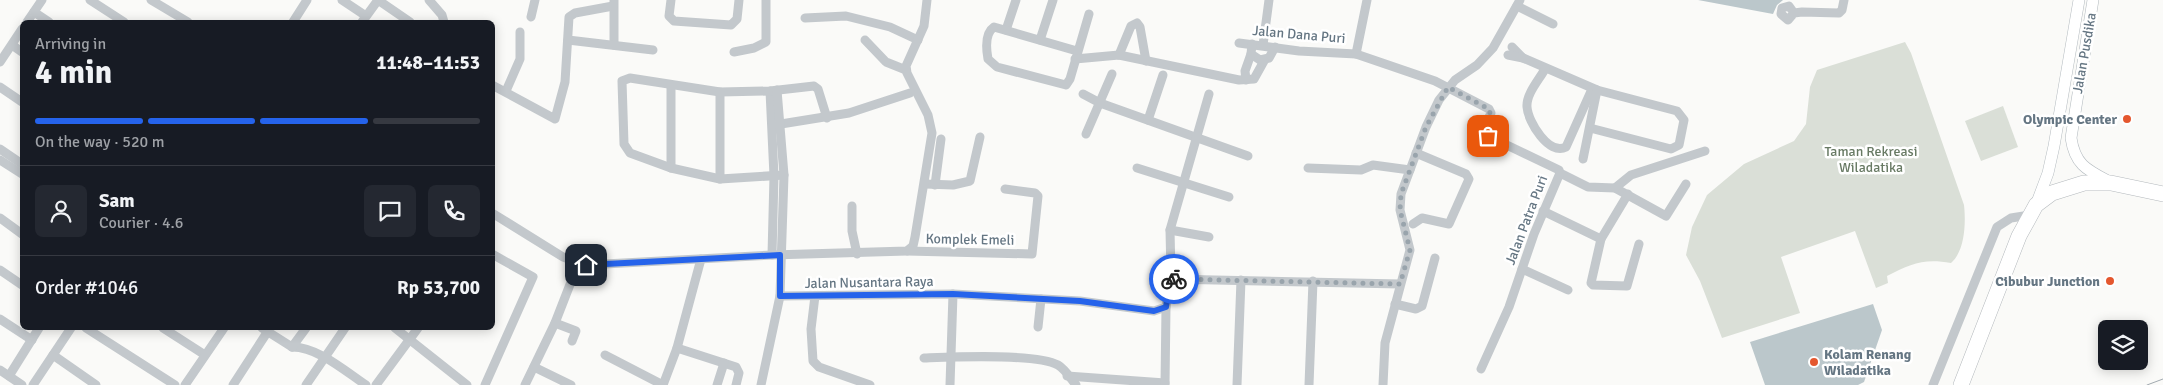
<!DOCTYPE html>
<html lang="en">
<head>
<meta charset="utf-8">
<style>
  :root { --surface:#171b24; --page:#242831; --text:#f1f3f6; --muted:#9ea1a6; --line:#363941; --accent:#2563eb }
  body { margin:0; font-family:Signika,sans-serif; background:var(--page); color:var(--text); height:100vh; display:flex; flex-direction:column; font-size:19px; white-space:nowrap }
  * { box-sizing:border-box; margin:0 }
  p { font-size:16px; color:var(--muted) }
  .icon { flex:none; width:28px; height:28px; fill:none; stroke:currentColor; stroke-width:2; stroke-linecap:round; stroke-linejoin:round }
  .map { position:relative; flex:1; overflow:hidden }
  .details { position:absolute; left:20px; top:20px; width:475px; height:310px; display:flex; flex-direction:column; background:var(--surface); border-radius:8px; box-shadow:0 2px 12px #0003 }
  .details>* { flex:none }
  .controls { position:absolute; left:2098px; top:320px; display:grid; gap:10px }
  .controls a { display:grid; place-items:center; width:50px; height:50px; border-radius:8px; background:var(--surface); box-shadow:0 2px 12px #0003; font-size:25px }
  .pin { position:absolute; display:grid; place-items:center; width:42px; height:42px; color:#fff; margin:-21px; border-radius:10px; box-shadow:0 2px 8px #0006 }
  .courier { position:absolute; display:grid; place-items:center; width:50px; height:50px; margin:-25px; border:4px solid #2563eb; border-radius:50%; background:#fff; color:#222; box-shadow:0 1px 6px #0007 }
  .overview em { font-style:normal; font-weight:800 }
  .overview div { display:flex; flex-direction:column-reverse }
  .overview { display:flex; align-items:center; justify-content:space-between; height:85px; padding:0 15px }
  h1 { font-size:32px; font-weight:800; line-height:38px }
  .bar { display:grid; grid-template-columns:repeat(4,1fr); gap:8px 5px; align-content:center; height:60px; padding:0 15px }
  .bar i { height:6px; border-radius:4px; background:var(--line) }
  .bar .on { background:var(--accent) }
  .bar p { grid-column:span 4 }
  .line { display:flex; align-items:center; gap:12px; padding:0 15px; border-top:1px solid var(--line) }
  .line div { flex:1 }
  .round { display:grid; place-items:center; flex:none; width:52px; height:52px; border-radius:8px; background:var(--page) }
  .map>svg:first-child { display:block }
</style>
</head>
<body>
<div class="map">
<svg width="2163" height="385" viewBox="0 0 2163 385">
  <rect width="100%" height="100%" fill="#fafaf8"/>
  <!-- green -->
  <g fill="#dadfd7">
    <path d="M1905,42L1911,53L1964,205C1966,223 1965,251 1951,263C1923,258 1911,264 1887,276L1888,283L1876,288L1855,231L1781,257L1800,313L1722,338L1700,281L1686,255L1692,227L1707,195L1744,164L1794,141L1806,124L1810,87L1817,70Z"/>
    <path d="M2003,106L2018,147L1981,161L1965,121Z"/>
  </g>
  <!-- water -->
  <g fill="#bbc7cb">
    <path d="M1698,0H1783L1777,5L1773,14Z"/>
    <path d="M1873,304L1882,330L1864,382L1858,385H1765L1750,342Z"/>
  </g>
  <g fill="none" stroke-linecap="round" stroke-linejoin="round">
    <!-- secondary casing -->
    <g stroke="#b3babf" stroke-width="12">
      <g id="secondary">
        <path d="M2093,0L2071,138C2075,165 2087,170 2110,182"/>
        <path d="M2036,205L2048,173L2054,146L2079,0"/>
      </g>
    </g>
    <!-- highway casing -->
    <g stroke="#b4b9bd" stroke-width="16">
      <path id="highway" d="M1961,385L2019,236L2036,205L2052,193L2084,183H2111L2163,194"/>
    </g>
    <!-- street -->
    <g stroke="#c3c8cc" stroke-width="9">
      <path d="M90,0L124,22"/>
      <path d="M151,0L188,22"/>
      <path d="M342,0L366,16"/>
      <path d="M378,0L410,22"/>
      <path d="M429,0L442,15L444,22"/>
      <path d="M614,0V45"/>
      <path d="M671,0L669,16L674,21L731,25L737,19L739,0"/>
      <path d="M1517,6L1553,24"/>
      <path d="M34,12L49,22"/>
      <path d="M1794,13L1789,6L1782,8L1781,14L1788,20L1794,13L1802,12L1839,13L1842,10L1844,0"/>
      <path d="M531,17L535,0"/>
      <path d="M805,18L846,16L890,27L918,40"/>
      <path d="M27,22L42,0"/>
      <path d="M293,22L307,0"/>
      <path d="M362,22L378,0"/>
      <path d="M1006,30L1016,0"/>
      <path d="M568,40L653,50"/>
      <path d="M865,40L886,62L906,70"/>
      <path d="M1040,40L1053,0"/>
      <path d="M1239,43L1299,51L1356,54L1435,81L1489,109L1491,113L1484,127L1488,136L1559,170L1560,173L1588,187L1615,188L1666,216L1686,184"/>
      <path d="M1252,44L1251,54L1260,60L1269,58L1275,47"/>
      <path d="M12,45L22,52"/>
      <path d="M1263,45L1269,0"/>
      <path d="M1512,47L1523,58"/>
      <path d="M1077,51L994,27C985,33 986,48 988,59L997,67L1066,85L1070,79L1089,14"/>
      <path d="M734,52L754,48L766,42V0"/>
      <path d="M1356,54L1367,0"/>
      <path d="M1119,55L1131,26L1137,23L1140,27L1146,61"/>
      <path d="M1508,55L1523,58L1597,90L1677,111L1684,120L1679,145L1671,149L1590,128"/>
      <path d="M1075,59L1119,55L1239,80L1254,79L1264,61"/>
      <path d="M0,62L22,29"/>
      <path d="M1545,69C1539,80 1526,94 1527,107C1528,122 1549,156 1566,147L1592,89"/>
      <path d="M1246,80L1245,71L1251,54"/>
      <path d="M492,85L555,119L565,82L569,17L575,13L613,6"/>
      <path d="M0,87L22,102"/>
      <path d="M506,91L520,59V32"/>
      <path d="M770,91L774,176L772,255"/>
      <path d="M1083,94L1100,103L1248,156"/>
      <path d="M1148,120L1163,75"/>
      <path d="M781,124L849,113L910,93"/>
      <path d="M1086,134L1112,74"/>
      <path d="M0,149L22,164"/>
      <path d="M1583,159L1597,90"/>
      <path d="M0,160L22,174"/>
      <path d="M671,168V85"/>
      <path d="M1137,168L1229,197"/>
      <path d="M1308,168L1361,170L1373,165L1410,170"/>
      <path d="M784,175L720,179L671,168L630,153L624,144L622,81L630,78L720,92L770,91L814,86L818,89L827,118"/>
      <path d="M720,179V92"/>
      <path d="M925,184L953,185L970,181L980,137"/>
      <path d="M935,185L941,139"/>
      <path d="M1615,188L1631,175L1705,151"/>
      <path d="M1628,194L1601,239L1591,283L1593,285L1627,286L1639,244"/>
      <path d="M852,206V231L857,254"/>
      <path d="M1543,211L1601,239"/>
      <path d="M492,213L563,257L586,265L772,255L907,251L913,246L915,237L932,133L928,115L907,73L906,66L924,26L927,0"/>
      <path d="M0,218L22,234"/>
      <path d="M1413,224L1422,218L1449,224L1469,179L1466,174L1416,153"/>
      <path d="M1170,230L1209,237"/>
      <path d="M907,251L1032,254L1038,196L1035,193L1005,189"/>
      <path d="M1522,269L1568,290"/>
      <path d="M0,270L22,285"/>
      <path d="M1170,279L1400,284"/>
      <path d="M780,296L953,294L1080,301L1154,311L1166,307"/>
      <path d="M815,296L811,329L813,361L819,367L870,385"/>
      <path d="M1395,304L1416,309L1422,306L1435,258"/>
      <path d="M0,319L32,340"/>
      <path d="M555,323L576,331L572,341"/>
      <path d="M1038,327L1041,299"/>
      <path d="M86,328L175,385"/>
      <path d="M163,328L205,355"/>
      <path d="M262,328L292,347"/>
      <path d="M395,328L467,385"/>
      <path d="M292,347C318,347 345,371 366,385"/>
      <path d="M292,347L306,328"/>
      <path d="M677,348L736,367L739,373L736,385"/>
      <path d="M53,355L96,385"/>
      <path d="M605,355L663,385"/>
      <path d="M924,358C952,357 1036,353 1058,365C1065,369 1071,379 1076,385"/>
      <path d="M534,367L571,385"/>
      <path d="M1481,369L1509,307L1534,234L1560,173"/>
      <path d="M0,370L22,385"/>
      <path d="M9,376L39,328"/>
      <path d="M1067,376L1165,383"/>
      <path d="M33,385L71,328"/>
      <path d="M185,385L224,328"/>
      <path d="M233,385L268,331"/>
      <path d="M306,385L345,328"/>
      <path d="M376,385L418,328"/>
      <path d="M485,385L533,277L492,254"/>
      <path d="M525,385L555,323L578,264"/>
      <path d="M663,385L677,348L701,259"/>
      <path d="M717,385L724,363"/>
      <path d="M761,385L780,296L784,175L777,90"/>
      <path d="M950,385L953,294"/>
      <path d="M1165,385L1166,307L1171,274L1170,230L1209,94"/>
      <path d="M1237,385L1241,280"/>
      <path d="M1309,385L1313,281"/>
      <path d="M1383,385L1385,343L1410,250L1400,210L1401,194L1426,127L1439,100L1455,80L1477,65L1493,48L1520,0"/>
      <path d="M1933,385L1997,227L2011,218L2030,215"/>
    </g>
    <!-- secondary -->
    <use href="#secondary" stroke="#fff" stroke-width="11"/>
    <!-- highway -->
    <use href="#highway" stroke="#fff" stroke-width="15"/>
    <!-- tram -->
    <path stroke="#a2aab0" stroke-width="1" d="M2147,385L2163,379"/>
  </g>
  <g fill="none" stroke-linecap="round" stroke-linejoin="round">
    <!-- done -->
    <path stroke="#99a4ac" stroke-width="5" stroke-dasharray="0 9" d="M1174,279L1400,284L1410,250L1400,210L1401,194L1426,127L1448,87L1489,109L1490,113L1484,127L1488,136"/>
    <!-- route -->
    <path stroke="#2563eb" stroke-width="6" d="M586,265L780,255V296L953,294L1080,301L1154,311L1166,307L1170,279H1174"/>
  </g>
  <!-- markers -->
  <g fill="#e4572e" stroke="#fff" stroke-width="2">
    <circle cx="2127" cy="119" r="5"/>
    <circle cx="2110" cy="281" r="5"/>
    <circle cx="1814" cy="362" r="5"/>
  </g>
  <g text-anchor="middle" stroke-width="5" stroke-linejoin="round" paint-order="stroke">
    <!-- street labels -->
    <g font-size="14" fill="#657683" stroke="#fff">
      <text transform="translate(1299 34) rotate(5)" y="5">Jalan Dana Puri</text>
      <text transform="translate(2084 53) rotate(-80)" y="5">Jalan Pusdika</text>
      <text transform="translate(1526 220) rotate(-69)" y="5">Jalan Patra Puri</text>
      <text transform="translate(970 239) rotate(1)" y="5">Komplek Emeli</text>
      <text transform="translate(869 282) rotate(-1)" y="5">Jalan Nusantara Raya</text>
    </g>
    <!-- poi labels -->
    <g font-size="14" font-weight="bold" fill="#657683" stroke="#fff" text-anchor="end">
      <text x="2117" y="124">Olympic Center</text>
      <text x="2100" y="286">Cibubur Junction</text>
      <text x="1824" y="359" text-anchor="start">Kolam Renang<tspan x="1824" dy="16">Wiladatika</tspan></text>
    </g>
    <!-- park labels -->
    <g font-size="14" fill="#687a64" stroke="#fff">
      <text x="1871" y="156">Taman Rekreasi<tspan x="1871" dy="16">Wiladatika</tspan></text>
    </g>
  </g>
</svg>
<div class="controls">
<a><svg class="icon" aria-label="layers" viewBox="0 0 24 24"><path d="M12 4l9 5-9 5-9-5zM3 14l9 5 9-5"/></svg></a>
</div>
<div class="pin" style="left:1488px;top:136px;background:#ea580c"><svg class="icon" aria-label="bag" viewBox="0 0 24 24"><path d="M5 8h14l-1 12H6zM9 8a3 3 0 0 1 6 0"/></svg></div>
<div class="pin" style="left:586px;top:265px;background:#1f2937"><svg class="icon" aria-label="home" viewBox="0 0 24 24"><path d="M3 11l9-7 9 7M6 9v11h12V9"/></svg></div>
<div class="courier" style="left:1174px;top:279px"><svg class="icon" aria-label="bike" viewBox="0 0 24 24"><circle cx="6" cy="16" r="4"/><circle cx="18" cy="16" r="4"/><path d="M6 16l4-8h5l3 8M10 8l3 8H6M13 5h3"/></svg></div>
<section class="details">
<div class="overview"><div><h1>4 min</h1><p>Arriving in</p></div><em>11:48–11:53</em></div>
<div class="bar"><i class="on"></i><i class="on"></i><i class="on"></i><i></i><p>On the way · 520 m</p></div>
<div class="line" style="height:90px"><a class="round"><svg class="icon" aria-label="person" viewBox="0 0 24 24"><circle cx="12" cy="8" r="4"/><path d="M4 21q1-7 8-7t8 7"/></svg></a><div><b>Sam</b><p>Courier · 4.6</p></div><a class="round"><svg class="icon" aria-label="chat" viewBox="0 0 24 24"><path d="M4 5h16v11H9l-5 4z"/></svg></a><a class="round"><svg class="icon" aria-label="phone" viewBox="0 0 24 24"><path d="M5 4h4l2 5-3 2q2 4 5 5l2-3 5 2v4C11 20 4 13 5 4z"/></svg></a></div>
<div class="line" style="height:65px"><div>Order #1046</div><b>Rp 53,700</b></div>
</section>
</div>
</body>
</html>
